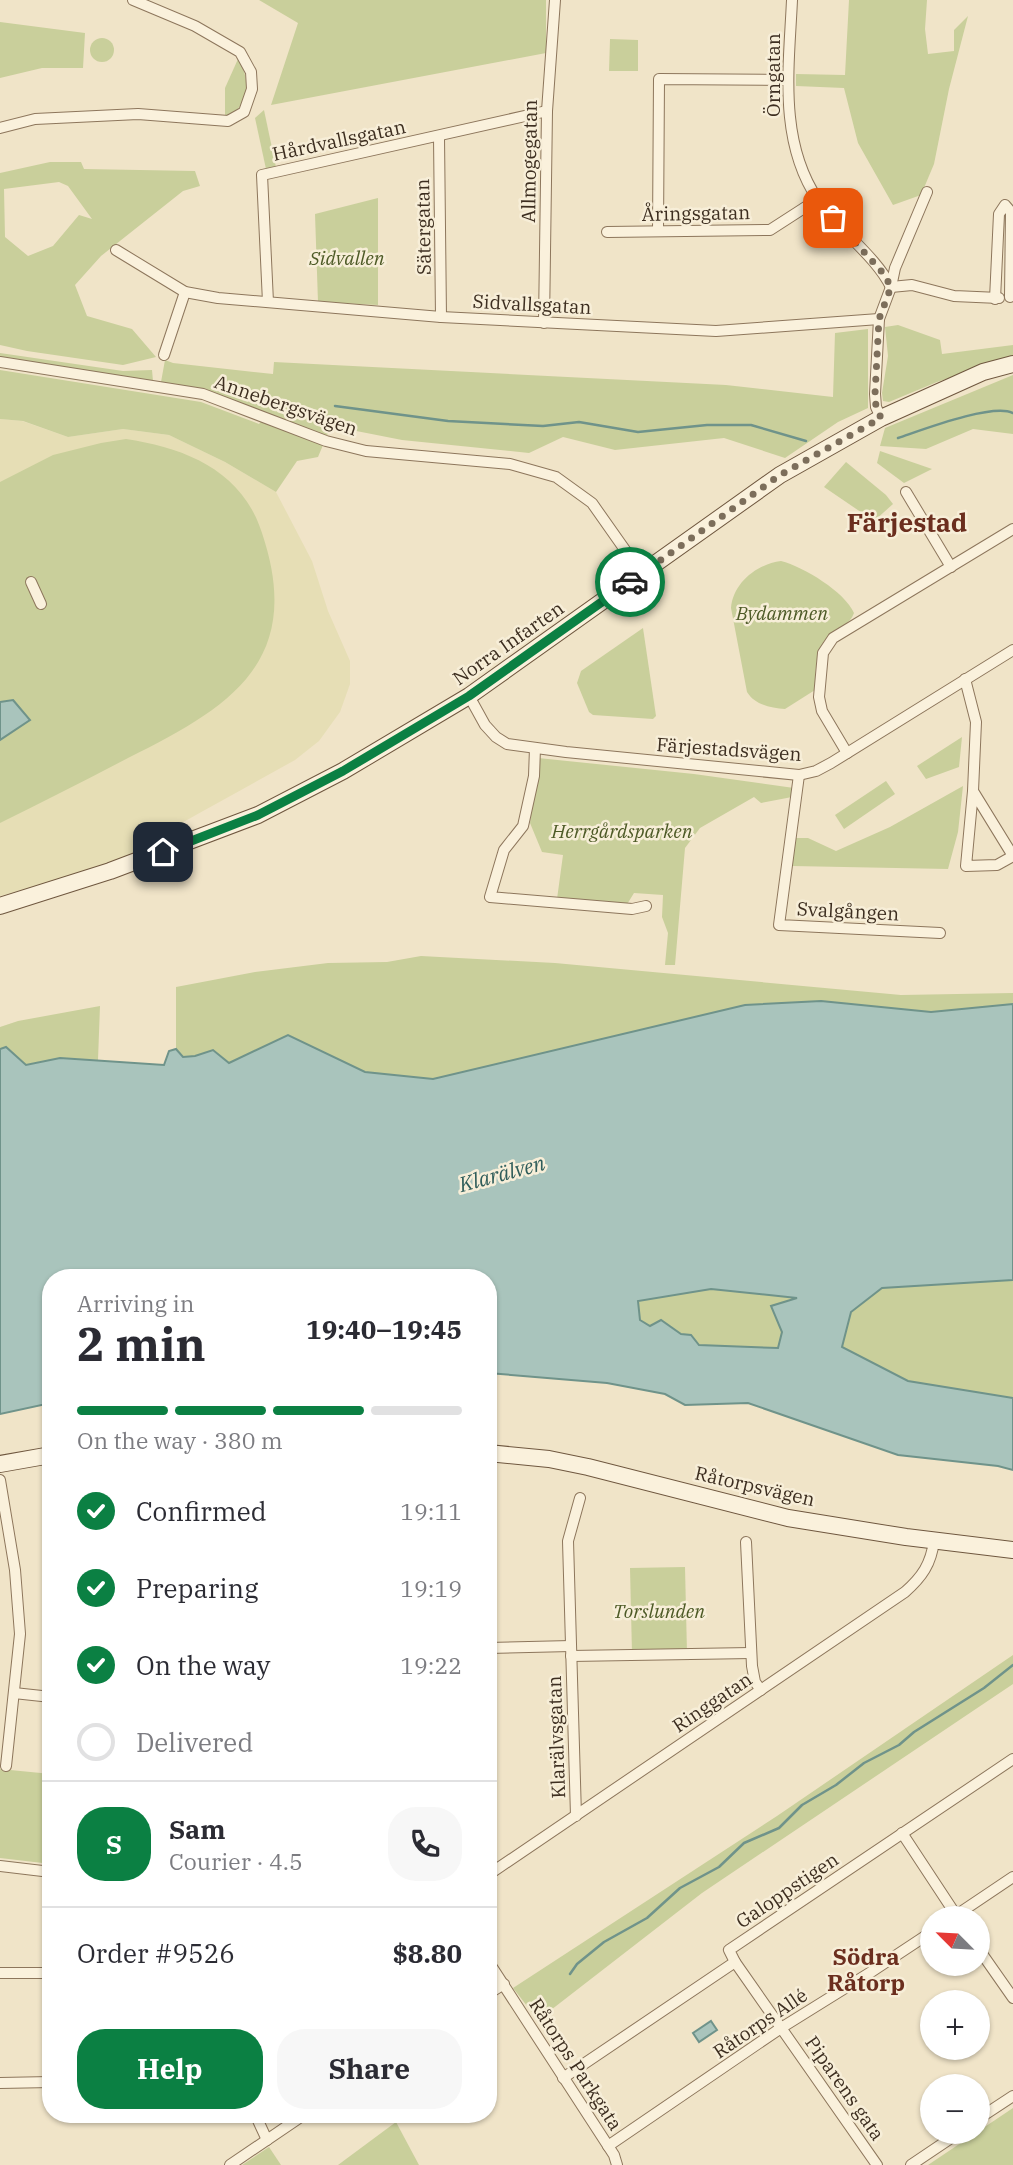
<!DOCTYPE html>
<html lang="en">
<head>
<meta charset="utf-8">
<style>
  :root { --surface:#fff; --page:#f7f7f7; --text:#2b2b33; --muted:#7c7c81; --line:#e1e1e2; --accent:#0b8043 }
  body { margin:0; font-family:"IBM Plex Serif",serif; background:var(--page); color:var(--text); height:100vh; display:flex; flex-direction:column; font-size:26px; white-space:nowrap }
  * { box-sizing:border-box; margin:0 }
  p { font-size:23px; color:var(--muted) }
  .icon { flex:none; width:38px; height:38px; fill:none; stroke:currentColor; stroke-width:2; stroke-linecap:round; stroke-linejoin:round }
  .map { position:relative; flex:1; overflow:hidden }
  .details { position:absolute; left:42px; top:1269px; width:455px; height:854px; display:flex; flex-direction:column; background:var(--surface); border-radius:28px; box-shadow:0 2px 5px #0004 }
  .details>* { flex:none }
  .needle { width:46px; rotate:294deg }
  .fabs { position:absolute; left:920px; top:1906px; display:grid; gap:14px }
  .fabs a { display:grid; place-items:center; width:70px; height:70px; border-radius:50%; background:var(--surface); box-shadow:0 2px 5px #0004; font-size:35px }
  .pin { position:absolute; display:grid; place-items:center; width:60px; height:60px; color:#fff; margin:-30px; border-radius:14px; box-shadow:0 4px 10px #0006 }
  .courier { position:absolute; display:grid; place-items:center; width:70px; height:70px; margin:-35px; border:5px solid #0b8043; border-radius:50%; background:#fff; color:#222; box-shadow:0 2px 9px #0007 }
  .head em { font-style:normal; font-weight:800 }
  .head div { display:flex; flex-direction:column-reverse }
  .head { display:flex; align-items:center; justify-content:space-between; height:119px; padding:0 35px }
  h1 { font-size:46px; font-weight:800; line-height:52px }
  .bar { display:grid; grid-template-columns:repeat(4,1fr); gap:10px 7px; align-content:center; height:84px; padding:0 35px }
  .bar i { height:9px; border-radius:5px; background:var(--line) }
  .bar .current { background:var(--accent) }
  .bar p { grid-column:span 4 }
  .line { display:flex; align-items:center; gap:18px; padding:0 35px; border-top:2px solid var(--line) }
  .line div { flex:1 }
  .round { display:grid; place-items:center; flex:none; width:74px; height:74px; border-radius:28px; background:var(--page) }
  ol { padding:0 35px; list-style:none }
  li { display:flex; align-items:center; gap:21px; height:77px }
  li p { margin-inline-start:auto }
  li .icon { padding:7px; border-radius:50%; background:var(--accent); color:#fff; stroke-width:4 }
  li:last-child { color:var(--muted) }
  li i { width:38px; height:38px; border:4px solid var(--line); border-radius:50% }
  .button { display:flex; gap:14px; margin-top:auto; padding:14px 35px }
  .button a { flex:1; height:80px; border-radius:28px; background:var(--accent); color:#fff; font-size:28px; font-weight:800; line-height:80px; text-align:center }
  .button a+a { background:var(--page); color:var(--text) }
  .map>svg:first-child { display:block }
</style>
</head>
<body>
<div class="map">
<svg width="1013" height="2165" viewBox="0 0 1013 2165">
  <rect width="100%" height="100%" fill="#f0e4c8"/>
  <!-- farmland -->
  <path fill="#e6deb5" d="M0,419L22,421L68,437L123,429L169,435L225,462L276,492L312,561L328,611L350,661V684L340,712L319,741L295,760L176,826L113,865L0,896Z"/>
  <!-- green -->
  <g fill="#c9cf9b" fill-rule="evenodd">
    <path d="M259,0H546V53L271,105L298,23Z"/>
    <path d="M849,0H927L925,29L928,54L954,51V30L968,16L949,89L934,164L921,195L893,205L858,143L844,88L796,86V74L845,75Z"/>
    <path d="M0,22L85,33L83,68H42L0,78Z"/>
    <circle cx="102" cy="50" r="12"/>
    <path d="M610,39L638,40V71H609Z"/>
    <path d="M238,59C251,79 250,107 225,118V88Z"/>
    <path d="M264,110L276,167L266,169L255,118Z"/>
    <path d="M50,162H81L84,169L195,171L200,186L183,191L101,256L75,285L87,316L132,329L156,357L123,365L27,351L0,345V173ZM59,182L68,186L92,219L79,215L53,246L28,256L5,237L4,189Z"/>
    <path d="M378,198V305L318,302L315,214Z"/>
    <path d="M898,325L940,340L942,354L1013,345V357L937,382L889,402L883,401L882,393L888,356L885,327Z"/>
    <path d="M868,329V408L838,422L785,458L724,438L615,450L563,437L529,453L402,440L331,426L318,457L297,461L276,492L225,462L169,435L123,429L68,437L23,421L0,419V370L201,402L259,424L268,413L210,392L161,382L165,360L173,363L273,374L274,362L726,385L833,397L835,333Z"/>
    <path d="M0,353L123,371L152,370L153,381L10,360L0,357Z"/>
    <path d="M1013,375V434L973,429L926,449L880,446L885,428Z"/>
    <path d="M126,439C185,448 242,470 262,533C305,661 231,707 128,758C86,780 43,802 0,823V482L53,455L101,443Z"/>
    <path d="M880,451L932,469L904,483L877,463Z"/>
    <path d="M846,462L886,495L893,504L874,521L824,487Z"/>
    <path d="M781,561C804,567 845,592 854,613C850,624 842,625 833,632C814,646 816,669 815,690L785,709C771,708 755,705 747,692L731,608C733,583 757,564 781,561Z"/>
    <path d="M643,628L656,716L653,719L593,715L589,712L577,683L581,671Z"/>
    <path d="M962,737L959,767L926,779L917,766Z"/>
    <path d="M538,758L694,774L794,788L792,797L761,803L754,797L700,828L685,848L675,965H665L668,933L662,917L663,895L634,893L626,906L557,899L563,855L542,852L530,823Z"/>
    <path d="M886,781L895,794L844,829L835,815Z"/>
    <path d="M963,786L958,832L948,869L792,866L795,838H808L836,851L890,827Z"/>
    <path d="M421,956L555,963L901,995L1013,993V1004L931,1012L821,1001L745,1005L433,1079L365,1072L288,1036L229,1063L213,1050L195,1056L182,1057L176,1049V987L255,972L328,963L387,962Z"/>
    <path d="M100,1006L98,1060L60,1058L26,1065L6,1047L0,1049V1027L18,1021Z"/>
    <path d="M1013,1280V1398L908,1381L842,1348L851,1312L882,1288Z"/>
    <path d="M711,1289L800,1298L782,1332L778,1349L699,1345L691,1335L681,1334L661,1320L650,1326L640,1320L638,1301Z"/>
    <path d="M685,1567L687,1653L632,1654L630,1568Z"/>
    <path d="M1013,1655V1684L702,1893L538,2020L513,1988L777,1816Z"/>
    <path d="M0,1769L51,1774V1864L0,1858Z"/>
    <path d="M1013,2108V2165H928Z"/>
    <path d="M396,2122L419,2165H338Z"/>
    <path d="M269,2147L281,2165H242Z"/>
  </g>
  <!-- water -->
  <g fill="#a9c4bc" stroke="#6f938a" stroke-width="2" fill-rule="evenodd">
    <path d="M13,700L30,720L0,740V702Z"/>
    <path d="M821,1001L931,1012L1013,1004V1280L882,1288L851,1312L842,1347L908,1381L1013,1398V1470L998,1466L898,1455L748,1403L685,1405L665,1394L607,1383L488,1373V1278H51V1403L0,1414V1049L6,1047L26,1065L60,1058L164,1065L169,1051L176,1049L183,1057L195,1056L213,1050L229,1063L288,1035L365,1072L433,1079L745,1005ZM711,1289L797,1298L771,1306L782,1332L778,1348L699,1345L691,1335L681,1334L661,1320L650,1326L640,1320L638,1301Z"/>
    <path d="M711,2021L717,2030L699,2042L693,2033Z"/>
  </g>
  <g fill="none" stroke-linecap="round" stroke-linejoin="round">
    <!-- stream -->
    <g stroke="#6f938a" stroke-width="2.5">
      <path d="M335,406L448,421L543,426L579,422L638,432L707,425H751L806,441"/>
      <path d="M898,438C922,430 992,403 1013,413"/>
      <path d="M570,1974L577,1964L604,1942L647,1918L680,1888L719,1867L744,1843L779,1828L802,1805L836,1785L864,1763L899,1745L914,1732L984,1688L1013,1665"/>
    </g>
    <!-- street casing -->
    <g stroke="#8d765c" stroke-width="12">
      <g id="street">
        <path d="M792,0C789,67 778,141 818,200C839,231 875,255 891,287"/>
        <path d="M0,128L35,119L138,114L228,121L244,112L252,89L251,72L240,52L195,26L133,0"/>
        <path d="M439,137L441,317"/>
        <path d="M658,231L659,79L788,80"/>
        <path d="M607,232L770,230L818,199"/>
        <path d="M116,250L185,292L218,298L441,317L716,331L879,319"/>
        <path d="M891,287L912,285L954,296L999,298"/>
        <path d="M995,299L999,214L1005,205L1011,212L1010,297"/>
        <path d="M268,302L262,175L547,111"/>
        <path d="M544,323L547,111L555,0"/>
        <path d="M164,355L185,292"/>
        <path d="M0,362L203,394L326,441L366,451L510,464L556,477L592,503L642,574"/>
        <path d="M881,418L876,407L875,394L879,319L891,287L895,268L927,192"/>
        <path d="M906,492L951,567"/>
        <path d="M31,582L41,604"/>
        <path d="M965,679L976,722L973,791L966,866L997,865L1013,856L973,791"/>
        <path d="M469,696L485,725L496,737L507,744L566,752L799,775L816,771L831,763L1013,650"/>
        <path d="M535,748L534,776L523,826L504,850L490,897L632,909L646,906"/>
        <path d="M847,753L822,711L819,697L823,653L833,638L1013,529"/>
        <path d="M799,775L779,925L940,933"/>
        <path d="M0,1480L15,1570L20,1634L6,1766"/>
        <path d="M746,1542L752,1666L755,1682L761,1690"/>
        <path d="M488,1648L571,1646"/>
        <path d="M571,1656L751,1653"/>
        <path d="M14,1693L51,1697"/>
        <path d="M576,1816L568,1541L580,1498"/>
        <path d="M902,1833L958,1918"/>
        <path d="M0,1866L51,1872"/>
        <path d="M488,1875L905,1592C922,1577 931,1564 934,1541"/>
        <path d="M952,1918L1013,1877"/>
        <path d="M978,1948L1013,1998"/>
        <path d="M488,1961L614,2155L617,2165"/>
        <path d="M735,1962L877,2165"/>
        <path d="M0,1973H51"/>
        <path d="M488,1994L504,1984"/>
        <path d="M563,2078L735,1962L729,1950L1013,1759"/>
        <path d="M0,2083L51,2082"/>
        <path d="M255,2114L267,2140"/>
        <path d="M978,2119L1013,2096"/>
        <path d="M608,2146L781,2028L871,1972L933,1931"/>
        <path d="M230,2165L305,2114"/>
        <path d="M911,2165L960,2132"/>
      </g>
    </g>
    <!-- secondary casing -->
    <g stroke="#6f573f" stroke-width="18">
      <g id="secondary">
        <path d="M0,906L110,871L258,815L343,771L469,696L780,475L881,418L983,372L1013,364"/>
        <path d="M488,1453L549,1459L588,1467L788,1518L906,1537L1013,1550"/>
        <path d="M0,1464L51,1455"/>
      </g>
    </g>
    <!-- street -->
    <use href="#street" stroke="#faf1dc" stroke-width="10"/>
    <!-- secondary -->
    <use href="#secondary" stroke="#faf1dc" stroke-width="16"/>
  </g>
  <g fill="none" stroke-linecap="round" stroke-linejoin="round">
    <!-- done -->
    <path stroke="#7c6e5b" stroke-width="7" stroke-dasharray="0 12.6" d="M630,582L780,475L881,418L876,407L875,394L879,319L891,287L884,274L833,218"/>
    <!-- route -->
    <path stroke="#0b8043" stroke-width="9" d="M163,852L258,815L343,771L469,696L630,582"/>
  </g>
  <g text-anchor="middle" stroke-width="5" stroke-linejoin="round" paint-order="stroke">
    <!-- street labels -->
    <g font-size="19" fill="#3d2e20" stroke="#f7eed8">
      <text transform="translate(773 75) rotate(-90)" y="7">Örngatan</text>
      <text transform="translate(339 140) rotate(-12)" y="7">Hårdvallsgatan</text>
      <text transform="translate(529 161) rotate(-89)" y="7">Allmogegatan</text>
      <text transform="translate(696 213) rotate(-1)" y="7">Åringsgatan</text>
      <text transform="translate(423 227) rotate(-91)" y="7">Sätergatan</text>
      <text transform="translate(532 304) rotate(3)" y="7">Sidvallsgatan</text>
      <text transform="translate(286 405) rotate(19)" y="7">Annebergsvägen</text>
      <text transform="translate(508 643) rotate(-35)" y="7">Norra Infarten</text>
      <text transform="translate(729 749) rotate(4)" y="7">Färjestadsvägen</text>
      <text transform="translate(848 911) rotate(3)" y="7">Svalgången</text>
      <text transform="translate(755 1486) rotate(13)" y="7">Råtorpsvägen</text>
      <text transform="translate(712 1702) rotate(-34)" y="7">Ringgatan</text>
      <text transform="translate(556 1737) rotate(-92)" y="7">Klarälvsgatan</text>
      <text transform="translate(787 1890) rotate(-34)" y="7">Galoppstigen</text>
      <text transform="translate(760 2023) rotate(-34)" y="7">Råtorps Allé</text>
      <text transform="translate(576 2064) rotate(57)" y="7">Råtorps Parkgata</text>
      <text transform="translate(845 2088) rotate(55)" y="7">Piparens gata</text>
    </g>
    <!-- park labels -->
    <g font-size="19" font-style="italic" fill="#4d5a26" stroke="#f7eed8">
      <text x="347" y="265">Sidvallen</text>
      <text x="782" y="620">Bydammen</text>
      <text x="622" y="838">Herrgårdsparken</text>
      <text x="659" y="1618">Torslunden</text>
    </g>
    <!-- water labels -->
    <g font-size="21" font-style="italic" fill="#2f5d5a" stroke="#f7eed8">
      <text transform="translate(502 1174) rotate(-15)" y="7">Klarälven</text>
    </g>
    <!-- quarter labels -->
    <g font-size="23" font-weight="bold" fill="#6b2e1e" stroke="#f7eed8">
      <text x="866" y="1965">Södra<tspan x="866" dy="26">Råtorp</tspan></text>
    </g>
    <!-- district labels -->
    <g font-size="26" font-weight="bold" fill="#6b2e1e" stroke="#f7eed8">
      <text x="907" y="532">Färjestad</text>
    </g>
  </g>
</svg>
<div class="fabs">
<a><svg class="needle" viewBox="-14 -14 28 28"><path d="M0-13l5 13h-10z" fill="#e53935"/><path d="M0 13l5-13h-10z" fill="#7c7c81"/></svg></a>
<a>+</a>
<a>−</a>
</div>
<div class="pin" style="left:833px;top:218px;background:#ea580c"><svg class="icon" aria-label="bag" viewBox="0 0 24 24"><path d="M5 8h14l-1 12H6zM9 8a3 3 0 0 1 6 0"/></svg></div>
<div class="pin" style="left:163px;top:852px;background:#1f2937"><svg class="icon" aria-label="home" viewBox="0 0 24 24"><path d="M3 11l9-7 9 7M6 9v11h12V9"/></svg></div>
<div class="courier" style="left:630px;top:582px"><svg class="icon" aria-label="car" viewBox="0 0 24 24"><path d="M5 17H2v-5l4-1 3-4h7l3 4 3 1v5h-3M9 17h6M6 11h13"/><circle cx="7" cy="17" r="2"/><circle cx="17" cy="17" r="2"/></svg></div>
<section class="details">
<div class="head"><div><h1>2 min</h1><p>Arriving in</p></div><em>19:40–19:45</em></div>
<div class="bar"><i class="current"></i><i class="current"></i><i class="current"></i><i></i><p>On the way · 380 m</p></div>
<ol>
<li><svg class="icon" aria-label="check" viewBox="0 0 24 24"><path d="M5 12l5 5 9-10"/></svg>Confirmed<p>19:11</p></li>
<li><svg class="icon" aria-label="check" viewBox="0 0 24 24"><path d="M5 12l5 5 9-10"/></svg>Preparing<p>19:19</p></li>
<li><svg class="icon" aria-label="check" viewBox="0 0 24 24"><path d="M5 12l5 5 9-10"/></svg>On the way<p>19:22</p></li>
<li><i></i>Delivered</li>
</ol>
<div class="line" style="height:126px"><b class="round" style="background:var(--accent);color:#fff">S</b><div><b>Sam</b><p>Courier · 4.5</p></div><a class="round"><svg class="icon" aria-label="phone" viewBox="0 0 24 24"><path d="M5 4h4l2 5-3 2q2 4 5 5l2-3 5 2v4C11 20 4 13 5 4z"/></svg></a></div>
<div class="line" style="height:91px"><div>Order #9526</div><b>$8.80</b></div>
<div class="button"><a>Help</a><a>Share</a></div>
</section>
</div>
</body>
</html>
